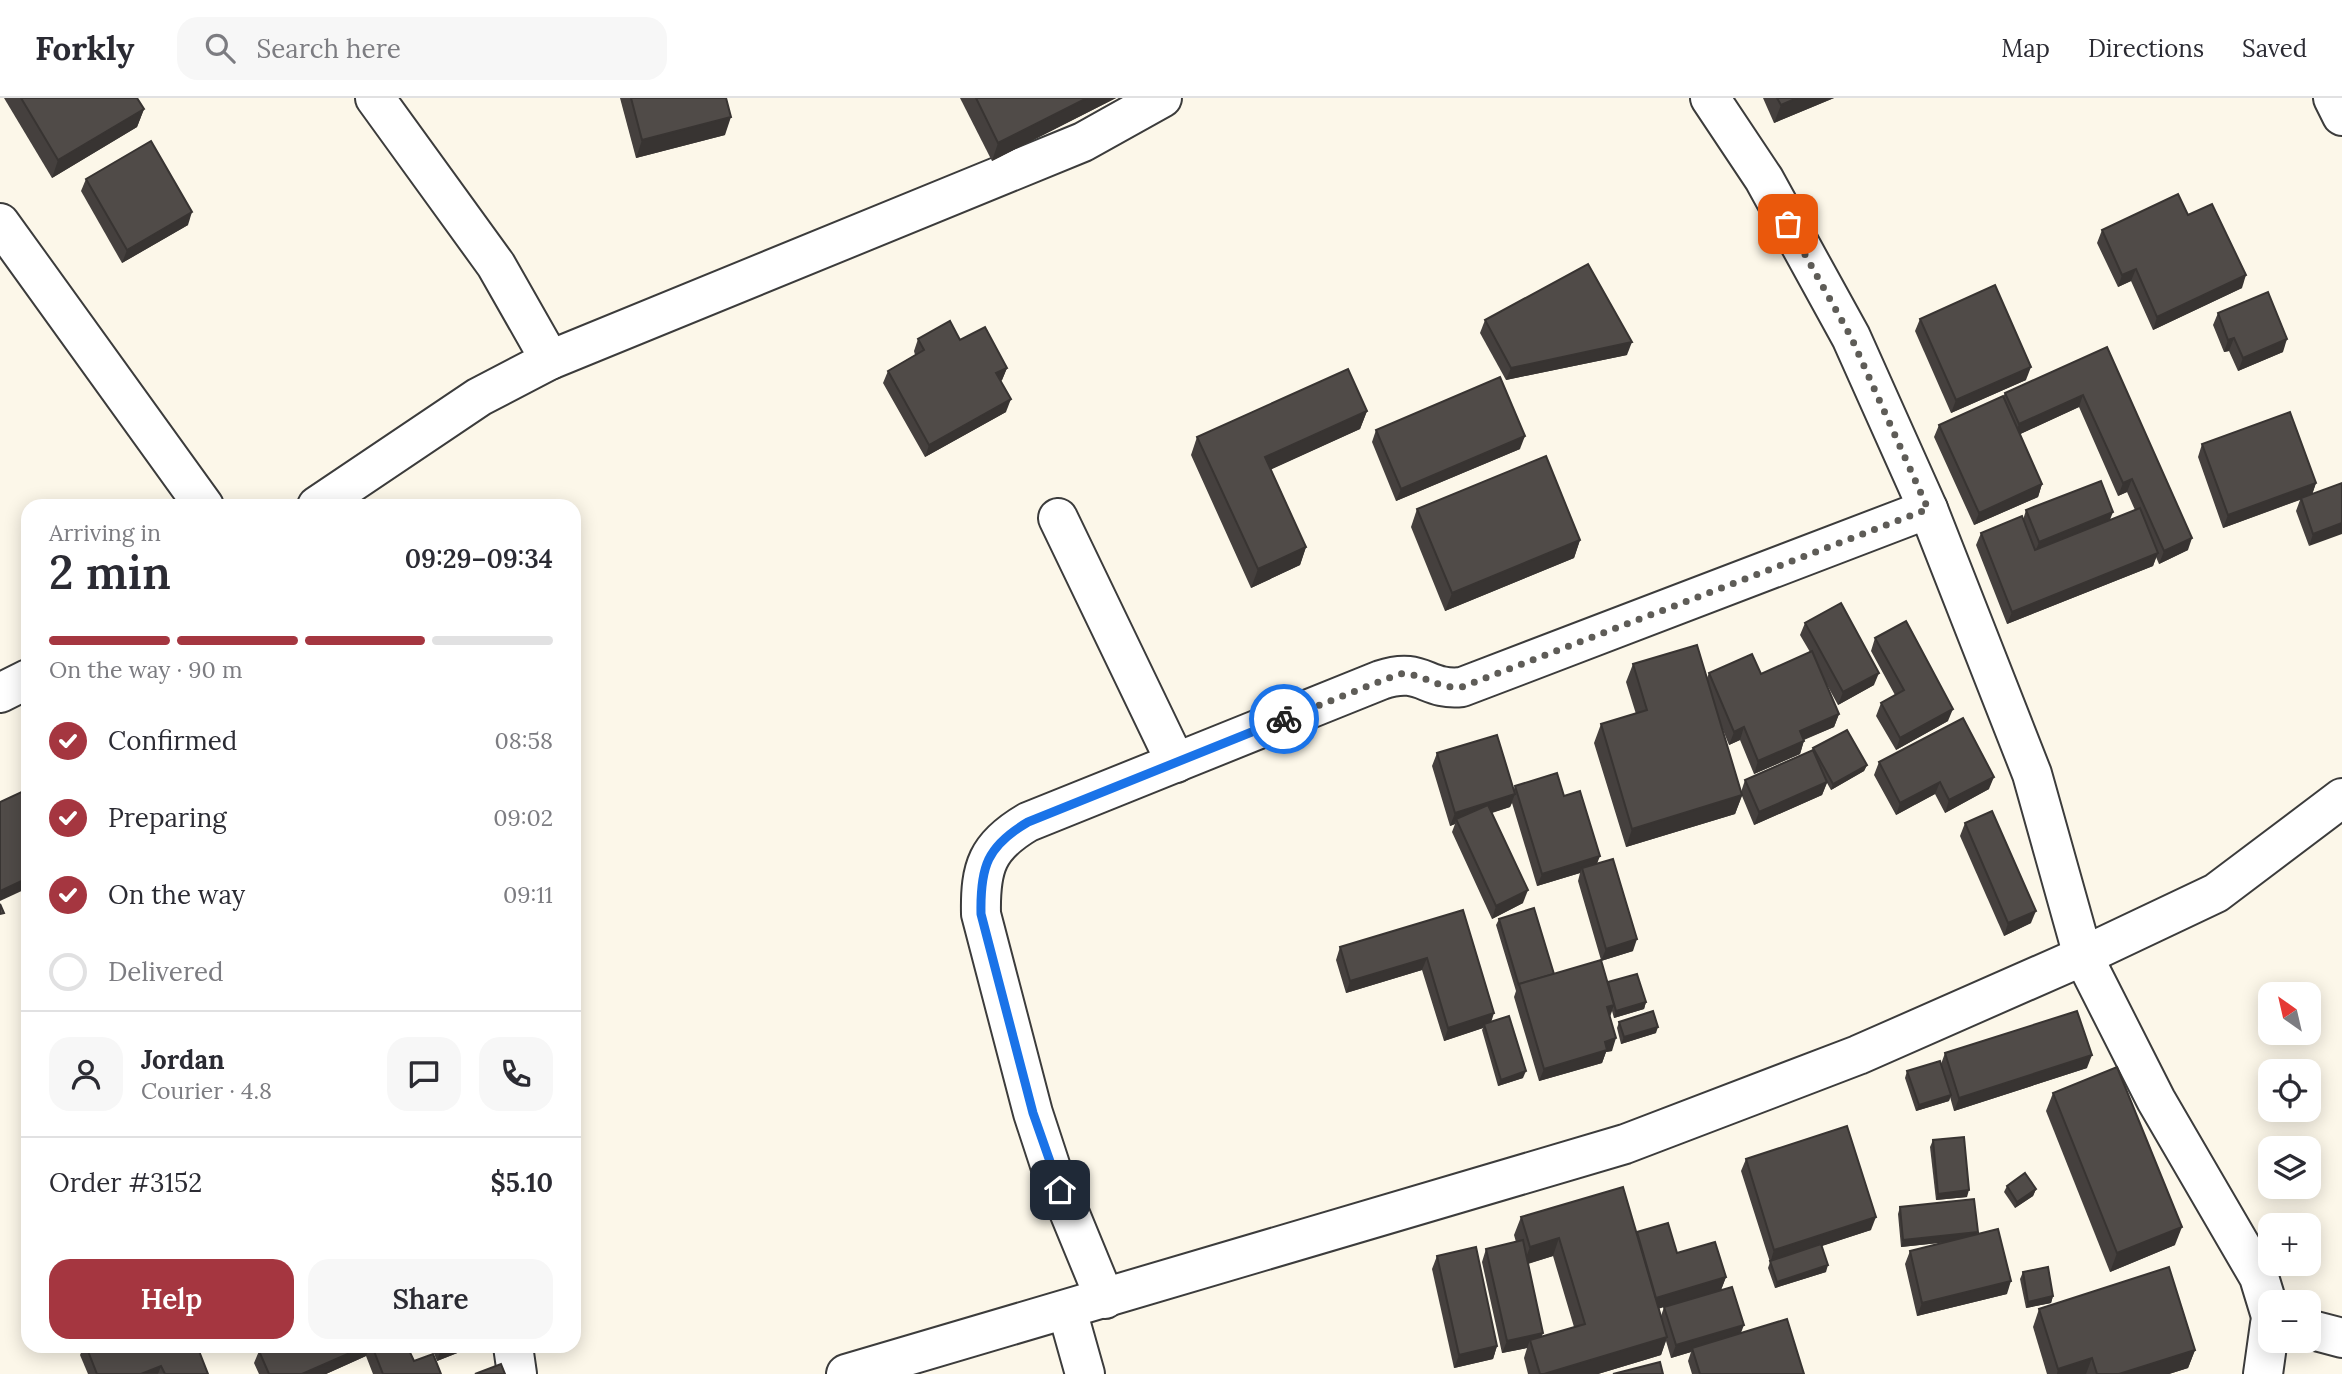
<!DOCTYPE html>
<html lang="en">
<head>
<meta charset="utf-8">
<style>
  :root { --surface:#fff; --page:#f7f7f7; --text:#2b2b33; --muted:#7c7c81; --line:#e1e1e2; --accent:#a53640 }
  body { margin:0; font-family:Lora,serif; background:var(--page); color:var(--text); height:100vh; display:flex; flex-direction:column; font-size:26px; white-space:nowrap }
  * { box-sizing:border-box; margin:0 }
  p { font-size:23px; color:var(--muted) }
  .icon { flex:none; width:38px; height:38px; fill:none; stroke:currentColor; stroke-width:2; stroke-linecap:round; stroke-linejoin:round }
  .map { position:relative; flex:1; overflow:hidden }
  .sheet { position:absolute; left:21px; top:401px; width:560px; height:854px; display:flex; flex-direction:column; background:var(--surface); border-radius:21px; box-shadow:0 4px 18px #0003 }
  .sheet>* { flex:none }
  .needle { width:46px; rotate:326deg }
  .tools { position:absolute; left:2258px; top:884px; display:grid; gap:14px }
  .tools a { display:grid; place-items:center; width:63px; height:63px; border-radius:14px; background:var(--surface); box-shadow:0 4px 18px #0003; font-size:35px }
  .pin { position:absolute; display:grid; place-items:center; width:60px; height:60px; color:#fff; margin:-30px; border-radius:14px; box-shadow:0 4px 10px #0006 }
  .courier { position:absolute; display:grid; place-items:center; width:70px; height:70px; margin:-35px; border:5px solid #1a73e8; border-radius:50%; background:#fff; color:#222; box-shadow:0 2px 9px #0007 }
  .overview em { font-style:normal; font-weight:600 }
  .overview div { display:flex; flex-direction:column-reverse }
  .overview { display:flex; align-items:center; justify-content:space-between; height:119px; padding:0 28px }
  h1 { font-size:46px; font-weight:600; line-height:52px }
  .bar { display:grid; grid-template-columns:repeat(4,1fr); gap:10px 7px; align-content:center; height:84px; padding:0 28px }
  .bar i { height:9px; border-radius:5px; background:var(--line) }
  .bar .selected { background:var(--accent) }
  .bar p { grid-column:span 4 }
  .line { display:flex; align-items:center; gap:18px; padding:0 28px; border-top:2px solid var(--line) }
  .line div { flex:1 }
  .round { display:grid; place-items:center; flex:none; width:74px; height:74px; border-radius:21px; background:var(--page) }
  ol { padding:0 28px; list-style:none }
  li { display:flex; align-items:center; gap:21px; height:77px }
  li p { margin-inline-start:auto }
  li .icon { padding:7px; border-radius:50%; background:var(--accent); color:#fff; stroke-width:4 }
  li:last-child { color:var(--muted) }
  li i { width:38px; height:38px; border:4px solid var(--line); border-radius:50% }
  .button { display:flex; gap:14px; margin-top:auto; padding:14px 28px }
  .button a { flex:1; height:80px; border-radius:21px; background:var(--accent); color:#fff; font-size:28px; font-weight:600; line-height:80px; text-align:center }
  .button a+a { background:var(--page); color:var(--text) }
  header { display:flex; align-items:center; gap:42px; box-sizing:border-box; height:98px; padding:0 35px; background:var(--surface); border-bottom:2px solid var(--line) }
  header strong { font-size:33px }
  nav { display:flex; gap:38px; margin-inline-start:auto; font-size:24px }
  .search { width:490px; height:63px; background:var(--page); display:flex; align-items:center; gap:18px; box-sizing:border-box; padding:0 24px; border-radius:21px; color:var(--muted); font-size:26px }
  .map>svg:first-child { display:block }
</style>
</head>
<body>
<header>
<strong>Forkly</strong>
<div class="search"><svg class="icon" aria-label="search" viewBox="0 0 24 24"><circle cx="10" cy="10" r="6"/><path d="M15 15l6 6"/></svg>Search here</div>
<nav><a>Map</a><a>Directions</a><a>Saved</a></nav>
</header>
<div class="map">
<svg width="2342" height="1276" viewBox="0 0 2342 1276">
  <rect width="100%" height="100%" fill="#fcf7e9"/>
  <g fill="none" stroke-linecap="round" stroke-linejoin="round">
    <!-- street casing -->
    <g stroke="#3c3c3c" stroke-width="42">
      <g id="street">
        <path d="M375,0L496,167L550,262"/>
        <path d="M1710,0L1764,81L1851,239L1928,411L2032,676L2083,858L2156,1002L2259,1179L2270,1215"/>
        <path d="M2333,0L2342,18"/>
        <path d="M0,125L204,408"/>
        <path d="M317,408L479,299L550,262L1083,44L1162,0"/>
        <path d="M1058,420L1176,665"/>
        <path d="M0,595L28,581"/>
        <path d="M1105,1201L1051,1070L1033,1015L981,816C980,769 987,748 1028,724L1381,582C1423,568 1425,593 1462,589L1928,411"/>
        <path d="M1067,1212L1085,1276"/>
        <path d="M2308,1231L2342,1240"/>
        <path d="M513,1248L517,1276"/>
        <path d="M846,1276L1625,1046L1858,957L2083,858L2216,795L2342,700"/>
        <path d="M2263,1276L2270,1226"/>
      </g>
    </g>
    <!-- street -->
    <use href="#street" stroke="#fff" stroke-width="38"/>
  </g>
  <!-- wall -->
  <g fill="#45403e" fill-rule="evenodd">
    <path d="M4,0H137L144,11L137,29L52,80Z"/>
    <path d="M620,0H726L725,37L636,60Z"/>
    <path d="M960,0H1116L992,63Z"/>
    <path d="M1763,0H1834L1774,25Z"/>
    <path d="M86,81L188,127L122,165L81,93Z"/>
    <path d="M2188,117L2242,190L2153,232L2131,183L2118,189L2097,145L2102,132Z"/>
    <path d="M2218,215L2283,254L2238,273L2229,253L2224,254L2213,227Z"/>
    <path d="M1920,221L2026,282L1951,315L1915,233Z"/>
    <path d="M1485,222L1627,257L1506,282L1480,235Z"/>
    <path d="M918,241L960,242L1007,270L1002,282L1001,283L1006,314L925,359L883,285L888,273L915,257L914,253Z"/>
    <path d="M2107,249L2188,452L2159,466L2156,459L2153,468L2007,526L1976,447L1981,435L2023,422L2026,412L2110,422L2135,412L2127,394L2118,398L2079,309L2020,336L2042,386L2038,399L1974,427L1934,339L1939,327L2003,299L2005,295Z"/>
    <path d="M1367,313L1360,331L1271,371L1306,449L1300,467L1251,490L1191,357L1197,339Z"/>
    <path d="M1376,332L1520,351L1396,403L1372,344Z"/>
    <path d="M2202,346L2316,385L2312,396L2342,385L2309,448L2296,413L2300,402L2223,430L2198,359Z"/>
    <path d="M1417,411L1580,442L1574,460L1445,513L1411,429Z"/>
    <path d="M1805,525L1874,587L1838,607L1821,576L1839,616L1834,629L1804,642L1800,656L1754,676L1740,642L1729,647L1721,627L1741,694L1745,682L1812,653L1813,650L1867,667L1864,673L1831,692L1827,685L1822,697L1754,727L1742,698L1735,716L1626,749L1594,645L1601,626L1636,616L1626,584L1633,566L1707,580L1709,575L1761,576L1810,554L1800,537Z"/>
    <path d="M1875,540L1948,623L1896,652L1876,618L1881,605L1895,597L1871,553Z"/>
    <path d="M1437,655L1514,691L1515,688L1564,698L1597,766L1633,853L1601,863L1608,885L1646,904L1644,911L1614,920L1612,913L1610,919L1612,953L1606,954L1602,965L1539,983L1514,899L1516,893L1496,827L1499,821L1554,876L1601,862L1578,783L1580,775L1537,788L1512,705L1510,709L1492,715L1523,805L1492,821L1452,734L1455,726L1450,728L1432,668Z"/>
    <path d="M1879,664L1989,691L1945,715L1935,696L1896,717L1874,677Z"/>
    <path d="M1965,725L2031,825L2004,838L1960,738Z"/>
    <path d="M1463,812L1491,924L1523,980L1498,988L1482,932L1483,930L1444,943L1422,872L1346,895L1336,862L1340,849Z"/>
    <path d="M1619,924L1656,935L1621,946L1617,930Z"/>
    <path d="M1945,955L2087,970L1954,1013L1950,999L1949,1003L1916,1013L1905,980L1907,973L1941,966Z"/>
    <path d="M2053,995L2175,1147L2110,1174L2046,1013Z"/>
    <path d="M1933,1042L1967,1099L1936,1102L1930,1049Z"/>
    <path d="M1746,1061L1871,1132L1821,1148L1826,1174L1775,1190L1768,1170L1770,1164L1741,1073Z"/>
    <path d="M2007,1088L2036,1091L2033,1098L2015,1110L2004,1094Z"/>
    <path d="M1900,1109L1978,1134L1977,1136L2007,1196L1917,1218L1905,1166L1910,1153L1948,1144L1901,1149L1898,1116Z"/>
    <path d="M1521,1119L1637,1135L1726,1179L1721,1192L1659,1210L1661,1218L1664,1209L1741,1235L1804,1276H1692L1688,1263L1691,1254L1671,1260L1666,1243L1661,1257L1598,1276H1528L1524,1260L1527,1250L1502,1255L1482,1164L1486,1151L1516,1144L1514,1137ZM1553,1158L1574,1229L1541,1239L1543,1235L1528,1166Z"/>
    <path d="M1437,1158L1497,1248L1493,1261L1454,1270L1432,1171Z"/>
    <path d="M2023,1174L2053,1198L2051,1205L2026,1210L2020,1181Z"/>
    <path d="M2039,1211L2195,1252L2188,1270L2169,1276H2047L2033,1229Z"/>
    <path d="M84,1248H197L208,1276H88L80,1257Z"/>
    <path d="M270,1248H419L409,1252L414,1263L441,1276H373L366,1258L326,1276H259L254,1265L259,1253Z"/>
    <path d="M431,1248H475L437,1263Z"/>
  </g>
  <!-- shaded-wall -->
  <g fill="#383432">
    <path d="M1087,0H1116L992,63L998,45Z"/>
    <path d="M1797,0H1834L1774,25L1781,7Z"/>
    <path d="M144,11L137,29L52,80L58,62Z"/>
    <path d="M731,19L725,37L636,60L642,42Z"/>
    <path d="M192,114L188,127L122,165L127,152Z"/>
    <path d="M2136,171L2131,183L2118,189L2122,177Z"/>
    <path d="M2246,177L2242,190L2153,232L2157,219Z"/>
    <path d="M2234,240L2229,253L2224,254L2228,242Z"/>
    <path d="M2287,241L2283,254L2238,273L2243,260Z"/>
    <path d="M1632,244L1627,257L1506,282L1511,270Z"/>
    <path d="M2031,269L2026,282L1951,315L1956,302Z"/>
    <path d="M1007,270L1002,282L991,288L996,275Z"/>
    <path d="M2083,297L2079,309L2014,339L2019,326Z"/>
    <path d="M1011,301L1006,314L925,359L929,347Z"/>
    <path d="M1367,313L1360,331L1259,377L1265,359Z"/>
    <path d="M1525,338L1520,351L1396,403L1401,391Z"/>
    <path d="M2132,381L2127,394L2118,398L2123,385Z"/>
    <path d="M2316,385L2312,397L2223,430L2228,417Z"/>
    <path d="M2042,386L2038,399L1974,427L1979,415Z"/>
    <path d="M2113,414L2108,427L2034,457L2039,444Z"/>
    <path d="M2342,425V436L2309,448L2313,436Z"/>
    <path d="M2192,440L2188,452L2159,466L2164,453Z"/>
    <path d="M1580,442L1574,460L1445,513L1452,495Z"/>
    <path d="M1306,449L1300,467L1251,490L1258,471Z"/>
    <path d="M2158,455L2153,468L2007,526L2012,514Z"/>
    <path d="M1879,575L1874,587L1838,607L1843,594Z"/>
    <path d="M1953,611L1948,623L1896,652L1900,640Z"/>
    <path d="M1839,616L1834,629L1795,645L1800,633Z"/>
    <path d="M1744,629L1740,642L1729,647L1734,634Z"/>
    <path d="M1804,643L1800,656L1754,676L1758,663Z"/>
    <path d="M1867,667L1864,673L1831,692L1833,686Z"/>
    <path d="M1994,679L1989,691L1945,715L1949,702Z"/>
    <path d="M1827,684L1822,697L1754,727L1759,714Z"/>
    <path d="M1940,684L1935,696L1896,717L1900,705Z"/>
    <path d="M1515,696L1510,709L1458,725L1456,721L1455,726L1450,728L1455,715Z"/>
    <path d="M1742,697L1735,716L1626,749L1632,731Z"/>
    <path d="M1600,758L1595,771L1582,770L1580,775L1537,788L1542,776Z"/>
    <path d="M28,780V790L0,803V793Z"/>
    <path d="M1528,792L1523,805L1492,821L1496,808Z"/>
    <path d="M2036,813L2031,825L2004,838L2008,825Z"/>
    <path d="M1637,841L1633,853L1601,863L1606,851Z"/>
    <path d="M1427,860L1422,872L1346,895L1350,883Z"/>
    <path d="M1646,904L1644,911L1614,920L1616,913Z"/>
    <path d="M1614,907L1609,920L1607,909Z"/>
    <path d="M1494,915L1490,928L1484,926L1483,930L1444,943L1448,930Z"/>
    <path d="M1658,929L1656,935L1621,946L1624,939Z"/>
    <path d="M1616,940L1612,953L1606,954L1602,965L1539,983L1544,971L1605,944Z"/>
    <path d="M2092,957L2087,970L1954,1013L1959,1000Z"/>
    <path d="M1526,973L1523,980L1498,988L1501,982Z"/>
    <path d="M1951,997L1949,1003L1916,1013L1919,1007Z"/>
    <path d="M2036,1091L2033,1098L2015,1110L2017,1104Z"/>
    <path d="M1969,1092L1967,1099L1936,1102L1938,1096Z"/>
    <path d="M1876,1119L1871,1132L1770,1165L1774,1152Z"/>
    <path d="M2182,1129L2175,1147L2110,1174L2117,1155Z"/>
    <path d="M1978,1134L1975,1141L1901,1149L1903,1142Z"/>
    <path d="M1559,1140L1553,1158L1523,1167L1530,1149Z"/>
    <path d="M1828,1167L1826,1174L1775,1190L1777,1184Z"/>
    <path d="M1726,1179L1721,1192L1651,1213L1655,1200Z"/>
    <path d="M2011,1183L2007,1196L1917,1218L1922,1205Z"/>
    <path d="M2053,1198L2051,1205L2026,1210L2028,1204Z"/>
    <path d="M1744,1227L1739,1240L1692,1250L1691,1254L1671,1260L1676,1247Z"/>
    <path d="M1543,1235L1538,1247L1530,1242L1527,1250L1502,1255L1507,1243Z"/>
    <path d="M1667,1239L1661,1257L1598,1276H1544Z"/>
    <path d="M366,1248H370L366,1258L326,1276H302Z"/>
    <path d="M403,1248H419L401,1255Z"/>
    <path d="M448,1248H475L437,1263L441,1251Z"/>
    <path d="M1497,1248L1493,1261L1454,1270L1459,1257Z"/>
    <path d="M2195,1252L2188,1270L2169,1276H2119Z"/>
    <path d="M2092,1260L2086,1276H2057L2058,1271Z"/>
    <path d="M161,1268L158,1276H141Z"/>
  </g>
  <!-- building -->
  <g fill="#504b48" stroke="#383432" stroke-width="2">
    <path d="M21,0H137L144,11L58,62Z"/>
    <path d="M631,0H726L731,19L642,42Z"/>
    <path d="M976,0H1087L998,45Z"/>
    <path d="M1777,0H1797L1781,7Z"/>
    <path d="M151,43L192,114L127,152L86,81Z"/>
    <path d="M2178,96L2188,117L2212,106L2246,177L2157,219L2136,171L2122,177L2102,132Z"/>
    <path d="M1588,166L1632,244L1511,270L1485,222Z"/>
    <path d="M1995,187L2031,269L1956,302L1920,221Z"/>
    <path d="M2268,194L2287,241L2243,260L2234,240L2228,242L2218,215Z"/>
    <path d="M950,223L960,242L985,229L1007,270L996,275L1011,301L929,347L888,273L924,252L918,241Z"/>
    <path d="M2107,249L2192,440L2164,453L2132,381L2123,385L2083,297L2019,326L2005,295Z"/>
    <path d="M1348,271L1367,313L1265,359L1306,449L1258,471L1197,339Z"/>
    <path d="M1500,279L1525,338L1401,391L1376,332Z"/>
    <path d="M2003,298L2042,386L1979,415L1939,327Z"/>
    <path d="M2290,314L2316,385L2228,417L2202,346Z"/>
    <path d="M1546,358L1580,442L1452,495L1417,411Z"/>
    <path d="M2101,383L2113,414L2039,444L2026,412Z"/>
    <path d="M2342,385V425L2313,436L2301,400Z"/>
    <path d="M2140,410L2158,455L2012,514L1981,435L2022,418L2035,452Z"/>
    <path d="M1841,505L1879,575L1843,594L1805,525Z"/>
    <path d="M1906,523L1953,611L1900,640L1881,605L1904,592L1875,540Z"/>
    <path d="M1697,547L1742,697L1632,731L1601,626L1647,612L1633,566Z"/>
    <path d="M1812,553L1839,616L1800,633L1804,643L1758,663L1744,629L1734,634L1709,575L1752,556L1761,576Z"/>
    <path d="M1963,620L1994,679L1949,702L1940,684L1900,705L1879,664Z"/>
    <path d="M1847,632L1867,667L1833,686L1813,650Z"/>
    <path d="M1497,637L1515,696L1455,715L1437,655Z"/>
    <path d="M1813,652L1827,684L1759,714L1745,682Z"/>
    <path d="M1557,675L1564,698L1580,693L1600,758L1542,776L1515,688Z"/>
    <path d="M28,691V780L0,793V704Z"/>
    <path d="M1488,707L1528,792L1496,808L1456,721Z"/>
    <path d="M1992,713L2036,813L2008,825L1965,725Z"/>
    <path d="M1613,761L1637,841L1606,851L1582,770Z"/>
    <path d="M0,806L4,815L0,816Z"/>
    <path d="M1534,810L1554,876L1519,886V888L1499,821Z"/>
    <path d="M1463,812L1494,915L1448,930L1427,860L1350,883L1340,849Z"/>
    <path d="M1601,862L1614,907L1607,909L1616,940L1605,944L1607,952L1544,971L1519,886Z"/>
    <path d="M1637,876L1646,904L1616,913L1608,884Z"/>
    <path d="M1653,913L1658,929L1624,939L1619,924Z"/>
    <path d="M2077,913L2092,957L1959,1000L1945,955Z"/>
    <path d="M1509,918L1526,973L1501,982L1484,926Z"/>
    <path d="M1940,963L1951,997L1919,1007L1907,973Z"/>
    <path d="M2117,969L2182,1129L2117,1155L2053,995Z"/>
    <path d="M1847,1028L1876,1119L1774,1152L1746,1061Z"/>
    <path d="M1964,1039L1969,1092L1938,1096L1933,1042Z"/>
    <path d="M2025,1075L2036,1091L2017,1104L2007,1088Z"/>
    <path d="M1623,1089L1667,1239L1544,1276H1540L1530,1242L1585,1226L1559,1140L1530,1149L1521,1119Z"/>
    <path d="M1974,1101L1978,1134L1903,1142L1900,1109Z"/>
    <path d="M1668,1125L1677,1155L1715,1144L1726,1179L1656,1200L1637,1134Z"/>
    <path d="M1998,1131L2011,1183L1922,1205L1910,1153Z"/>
    <path d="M1523,1142L1543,1235L1507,1243L1486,1151Z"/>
    <path d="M1821,1146L1828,1167L1777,1184L1770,1163Z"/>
    <path d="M1476,1149L1497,1248L1459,1257L1437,1158Z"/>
    <path d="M2048,1169L2053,1198L2028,1204L2023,1174Z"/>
    <path d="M2169,1169L2195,1252L2119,1276H2097L2092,1260L2058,1271L2039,1211Z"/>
    <path d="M1732,1189L1744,1227L1676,1247L1664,1209Z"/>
    <path d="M1787,1221L1804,1276H1700L1692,1250Z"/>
    <path d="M86,1248H197L208,1276H165L161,1268L141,1276H97Z"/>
    <path d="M270,1248H366L302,1276H269L259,1253Z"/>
    <path d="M372,1248H407L414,1263L433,1256L441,1276H383Z"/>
    <path d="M1660,1264L1663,1276H1613Z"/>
    <path d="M501,1266L505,1276H475Z"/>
  </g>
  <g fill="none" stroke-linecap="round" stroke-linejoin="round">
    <!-- done -->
    <path stroke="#5e5c57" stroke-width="7" stroke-dasharray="0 12.6" d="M1284,621L1399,576C1422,574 1438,592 1462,589L1928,411L1851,239L1788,126"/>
    <!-- route -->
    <path stroke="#1a73e8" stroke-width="9" d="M1060,1092L1033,1015L981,816C980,769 987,748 1028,724L1284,621"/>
  </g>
</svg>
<div class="tools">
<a><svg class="needle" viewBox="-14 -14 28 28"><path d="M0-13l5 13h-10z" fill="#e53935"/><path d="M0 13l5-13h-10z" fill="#7c7c81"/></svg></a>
<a><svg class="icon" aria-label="locate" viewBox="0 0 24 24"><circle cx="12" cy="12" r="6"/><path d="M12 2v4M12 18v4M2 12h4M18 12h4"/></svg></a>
<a><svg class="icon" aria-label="layers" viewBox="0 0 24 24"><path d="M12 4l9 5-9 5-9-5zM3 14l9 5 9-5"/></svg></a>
<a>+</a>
<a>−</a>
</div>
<div class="pin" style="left:1788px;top:126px;background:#ea580c"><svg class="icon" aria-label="bag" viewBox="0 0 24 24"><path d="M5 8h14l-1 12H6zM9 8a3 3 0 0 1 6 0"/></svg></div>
<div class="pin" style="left:1060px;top:1092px;background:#1f2937"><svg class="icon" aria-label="home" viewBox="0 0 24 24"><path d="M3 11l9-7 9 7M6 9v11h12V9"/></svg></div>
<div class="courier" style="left:1284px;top:621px"><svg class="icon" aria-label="bike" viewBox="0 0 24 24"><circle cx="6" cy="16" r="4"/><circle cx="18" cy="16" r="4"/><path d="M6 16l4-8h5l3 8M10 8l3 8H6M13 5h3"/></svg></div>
<section class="sheet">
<div class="overview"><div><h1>2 min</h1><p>Arriving in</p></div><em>09:29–09:34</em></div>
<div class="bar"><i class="selected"></i><i class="selected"></i><i class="selected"></i><i></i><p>On the way · 90 m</p></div>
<ol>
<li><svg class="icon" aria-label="check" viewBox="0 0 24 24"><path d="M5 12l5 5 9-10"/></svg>Confirmed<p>08:58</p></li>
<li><svg class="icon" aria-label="check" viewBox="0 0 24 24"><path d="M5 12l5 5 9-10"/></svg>Preparing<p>09:02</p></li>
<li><svg class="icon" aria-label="check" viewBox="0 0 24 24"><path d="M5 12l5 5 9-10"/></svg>On the way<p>09:11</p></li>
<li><i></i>Delivered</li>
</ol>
<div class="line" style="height:126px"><a class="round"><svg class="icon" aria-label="person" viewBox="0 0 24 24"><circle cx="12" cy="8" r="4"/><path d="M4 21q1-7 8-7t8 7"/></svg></a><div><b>Jordan</b><p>Courier · 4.8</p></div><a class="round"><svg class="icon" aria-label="chat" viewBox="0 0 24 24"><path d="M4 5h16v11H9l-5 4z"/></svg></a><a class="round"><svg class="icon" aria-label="phone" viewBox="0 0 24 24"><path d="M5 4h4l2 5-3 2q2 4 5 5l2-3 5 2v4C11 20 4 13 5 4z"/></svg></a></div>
<div class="line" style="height:91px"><div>Order #3152</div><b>$5.10</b></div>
<div class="button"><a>Help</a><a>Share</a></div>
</section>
</div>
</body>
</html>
